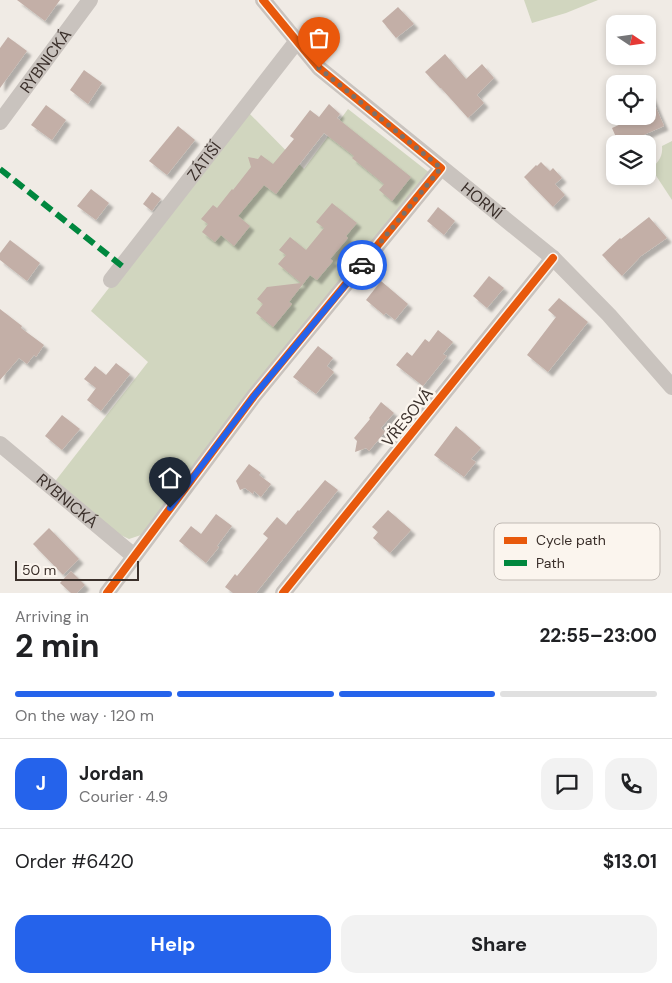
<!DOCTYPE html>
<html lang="en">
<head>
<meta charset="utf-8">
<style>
  :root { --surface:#fff; --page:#f2f2f2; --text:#202124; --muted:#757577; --line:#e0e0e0; --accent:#2563eb }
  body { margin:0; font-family:"DM Sans",sans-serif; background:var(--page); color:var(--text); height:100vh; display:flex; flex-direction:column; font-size:19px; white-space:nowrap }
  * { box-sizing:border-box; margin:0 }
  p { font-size:16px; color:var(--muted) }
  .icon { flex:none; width:28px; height:28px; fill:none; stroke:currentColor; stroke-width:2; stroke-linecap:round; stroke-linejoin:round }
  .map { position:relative; height:593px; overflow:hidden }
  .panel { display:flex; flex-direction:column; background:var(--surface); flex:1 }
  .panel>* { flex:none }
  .needle { width:32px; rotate:103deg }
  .buttons { position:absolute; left:606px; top:15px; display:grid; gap:10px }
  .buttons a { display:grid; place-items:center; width:50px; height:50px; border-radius:10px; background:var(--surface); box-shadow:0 2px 8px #0003; font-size:25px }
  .scale { position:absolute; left:15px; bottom:12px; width:124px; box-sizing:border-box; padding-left:5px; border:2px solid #3b302b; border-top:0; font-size:14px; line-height:18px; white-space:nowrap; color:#3b302b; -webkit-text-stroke:4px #fbf5ee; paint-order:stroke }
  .pin { position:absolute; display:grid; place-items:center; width:42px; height:42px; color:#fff; margin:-51px -21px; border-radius:50% 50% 50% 0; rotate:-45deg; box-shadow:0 0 5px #0007 }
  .pin .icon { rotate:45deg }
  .courier { position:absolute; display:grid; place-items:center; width:50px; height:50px; margin:-25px; border:4px solid #2563eb; border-radius:50%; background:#fff; color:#222; box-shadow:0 1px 6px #0007 }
  .head em { font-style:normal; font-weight:700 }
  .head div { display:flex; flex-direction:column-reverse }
  .head { display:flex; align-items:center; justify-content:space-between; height:85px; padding:0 15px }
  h1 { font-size:32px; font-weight:700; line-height:38px }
  .bar { display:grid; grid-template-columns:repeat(4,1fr); gap:8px 5px; align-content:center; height:60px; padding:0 15px }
  .bar i { height:6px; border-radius:4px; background:var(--line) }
  .bar .selected { background:var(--accent) }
  .bar p { grid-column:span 4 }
  .line { display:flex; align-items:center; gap:12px; padding:0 15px; border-top:1px solid var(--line) }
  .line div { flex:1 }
  .round { display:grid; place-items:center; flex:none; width:52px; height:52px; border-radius:15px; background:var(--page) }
  .cta { display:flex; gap:10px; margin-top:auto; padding:10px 15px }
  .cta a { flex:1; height:58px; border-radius:15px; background:var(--accent); color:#fff; font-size:20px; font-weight:700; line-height:58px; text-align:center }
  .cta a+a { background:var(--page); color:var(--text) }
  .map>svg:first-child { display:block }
</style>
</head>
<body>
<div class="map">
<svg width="672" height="593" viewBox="0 0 672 593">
  <defs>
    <filter id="shadow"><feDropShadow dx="4.5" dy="4.5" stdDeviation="1" flood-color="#0004"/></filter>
  </defs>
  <rect width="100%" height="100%" fill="#f0ebe5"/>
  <!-- green -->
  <g fill="#d1d6bf">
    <path d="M524,0H598L566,13L532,23Z"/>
    <path d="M348,109L431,174L141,535L129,539L112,531L53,484L148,362L91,311L247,111L304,169Z"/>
    <path d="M672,141V200L651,168C659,162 663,156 662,146Z"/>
  </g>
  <!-- building -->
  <g fill="#c3afa7" filter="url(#shadow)">
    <path d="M17,0H60L45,21Z"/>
    <path d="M398,7L414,24L396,38L382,21Z"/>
    <path d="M8,37L27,51L0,88V48Z"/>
    <path d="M445,54L466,79L482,64L494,78L477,95L484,103L468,118L441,88H440L425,72Z"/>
    <path d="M84,70L102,83L88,104L70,90Z"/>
    <path d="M648,89L664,126L623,144H619L612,128L621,124L618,116H648Z"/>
    <path d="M329,104L340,114L337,118L411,177L392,201L379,190L384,184L352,158L354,156L324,133L276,194L264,185L238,216L250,226L234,246L221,235L215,242L202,232L208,224L201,219L213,205L217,208L232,189L233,190L251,167L248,157L258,159L261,155L273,164L294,139L290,136L310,110L319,117Z"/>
    <path d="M46,105L66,120L52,140L31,125Z"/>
    <path d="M178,126L195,140L167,175L149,161Z"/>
    <path d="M541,162L550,171L553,168L562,178L555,184L565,195L553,207L524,177L536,165L537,166Z"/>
    <path d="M91,189L109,203L96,220L77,206Z"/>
    <path d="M152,192L161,199L152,211L143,204Z"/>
    <path d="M332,203L357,223L346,236L348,238L330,259L333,261L317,280L310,275L289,302L292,304L273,327L256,313L263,304L257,299L267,287L301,283L278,264L286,255L279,250L290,237L306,250L324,228L316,222Z"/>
    <path d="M438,207L455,221L444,235L427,221Z"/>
    <path d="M649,217L667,238L641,256L622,276L602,255L620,238L621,239Z"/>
    <path d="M10,240L40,263L27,281L0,260V253Z"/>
    <path d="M489,276L504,288L487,308L473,296Z"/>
    <path d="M381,281L408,304L395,320L386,313L384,315L366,300Z"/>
    <path d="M559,298L588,322L548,372L527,355L556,317L548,310Z"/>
    <path d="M0,309L22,326L21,328L44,345L36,357L34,355L27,364L19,358L0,380Z"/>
    <path d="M438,330L453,342L443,354L447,356L423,386L396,365L407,352L412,356L425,339L429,342Z"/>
    <path d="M318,346L333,358L327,366L334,372L316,394L293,377Z"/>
    <path d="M116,363L130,374L101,411L87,400L96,388L84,379L95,366L106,375Z"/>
    <path d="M381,402L394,413L381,428L385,432L369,451L366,448L355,452L357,441L354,438L370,419L369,418Z"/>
    <path d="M62,415L80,429L62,450L45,436Z"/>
    <path d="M456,426L481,448L471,459L476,462L464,477L434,455Z"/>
    <path d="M249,464L261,473L259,475L271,484L261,497L254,491L253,494L245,488L240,490L236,481Z"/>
    <path d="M325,480L338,490L256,593H233L225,587L235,574L237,576L268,538L263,534L277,517L286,525L298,510L299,511Z"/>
    <path d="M388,510L411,530L390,553L373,538L378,532L372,527Z"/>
    <path d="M216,514L232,526L217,546L219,547L206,563L179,541L191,526L201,534Z"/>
    <path d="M49,528L79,559L63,575L33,544Z"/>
    <path d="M71,571L85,585L77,593H71L60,583Z"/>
  </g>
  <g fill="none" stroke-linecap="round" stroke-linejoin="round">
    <!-- minor -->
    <g stroke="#c9c3be" stroke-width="16">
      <path id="s1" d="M263,0L319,68L553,258L609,315L672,387"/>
      <path id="s2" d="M0,122L90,0"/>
      <path id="s3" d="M111,280L297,41"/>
      <path id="s4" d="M0,444L134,556"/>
      <path d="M107,593L254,396L441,168"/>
      <path d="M283,593L553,258"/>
    </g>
    <!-- quiet -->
    <path stroke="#00873e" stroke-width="6" stroke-dasharray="12 6" stroke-linecap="butt" d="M0,169L122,266"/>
    <!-- cycleway casing -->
    <g stroke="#fbf5ee" stroke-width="11">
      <g id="cycleway">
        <path d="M107,593L254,396L441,168L319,68L263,0"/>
        <path d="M283,593L553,258"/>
      </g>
    </g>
    <!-- cycleway -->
    <use href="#cycleway" stroke="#e8590c" stroke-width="8"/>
  </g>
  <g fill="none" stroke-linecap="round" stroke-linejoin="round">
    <!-- done -->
    <path stroke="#7a716c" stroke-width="5" stroke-dasharray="0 9" d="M319,68L441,168L362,265"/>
    <!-- route -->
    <path stroke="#2563eb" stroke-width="6" d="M170,508L254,396L362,265"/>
  </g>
  <g text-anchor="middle" stroke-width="5" stroke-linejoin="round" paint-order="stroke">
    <!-- street labels -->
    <g font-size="16" fill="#3b302b" stroke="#fbf5ee">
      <text dy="6" stroke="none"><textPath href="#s2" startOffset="76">RYBNICKÁ</textPath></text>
      <text dy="6" stroke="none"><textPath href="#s3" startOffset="151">ZÁTIŠÍ</textPath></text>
      <text dy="6" stroke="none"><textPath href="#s1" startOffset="298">HORNÍ</textPath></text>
      <text transform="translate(407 417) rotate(-51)" y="6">VŘESOVÁ</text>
      <text dy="6" stroke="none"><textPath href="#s4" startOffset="88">RYBNICKÁ</textPath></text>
    </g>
  </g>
  <!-- legend -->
  <rect x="494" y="523" width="166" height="57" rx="8" fill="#fbf5ee" stroke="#c1bab4" stroke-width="1"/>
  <rect x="504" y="537" width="23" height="7" fill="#e8590c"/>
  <rect x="504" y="560" width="23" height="6" fill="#00873e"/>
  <g font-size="14" fill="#3b302b">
    <text x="536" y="545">Cycle path</text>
    <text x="536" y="568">Path</text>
  </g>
</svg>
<div class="buttons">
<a><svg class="needle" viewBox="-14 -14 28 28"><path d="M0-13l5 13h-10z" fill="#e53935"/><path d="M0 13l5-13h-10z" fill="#757577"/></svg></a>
<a><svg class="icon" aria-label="locate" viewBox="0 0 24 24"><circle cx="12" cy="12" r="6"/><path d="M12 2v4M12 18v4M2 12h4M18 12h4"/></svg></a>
<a><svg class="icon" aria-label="layers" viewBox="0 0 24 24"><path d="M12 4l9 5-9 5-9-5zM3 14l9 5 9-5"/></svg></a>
</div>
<div class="scale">50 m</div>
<div class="pin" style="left:319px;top:68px;background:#ea580c"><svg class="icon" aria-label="bag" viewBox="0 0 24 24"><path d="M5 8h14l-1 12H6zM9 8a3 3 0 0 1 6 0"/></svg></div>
<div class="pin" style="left:170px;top:508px;background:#1f2937"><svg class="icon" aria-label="home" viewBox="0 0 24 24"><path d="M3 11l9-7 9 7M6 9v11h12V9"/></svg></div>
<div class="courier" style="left:362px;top:265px"><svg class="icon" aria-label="car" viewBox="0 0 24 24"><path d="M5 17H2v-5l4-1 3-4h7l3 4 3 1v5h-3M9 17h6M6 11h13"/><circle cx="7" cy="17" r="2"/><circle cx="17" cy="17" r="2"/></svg></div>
</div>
<section class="panel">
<div class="head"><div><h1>2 min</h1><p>Arriving in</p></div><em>22:55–23:00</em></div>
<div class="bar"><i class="selected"></i><i class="selected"></i><i class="selected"></i><i></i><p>On the way · 120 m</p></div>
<div class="line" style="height:90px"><b class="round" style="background:var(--accent);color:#fff">J</b><div><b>Jordan</b><p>Courier · 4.9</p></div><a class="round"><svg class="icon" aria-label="chat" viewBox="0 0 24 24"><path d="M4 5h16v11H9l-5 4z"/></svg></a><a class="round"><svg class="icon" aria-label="phone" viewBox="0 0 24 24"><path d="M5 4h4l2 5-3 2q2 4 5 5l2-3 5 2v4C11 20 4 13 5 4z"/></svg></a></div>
<div class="line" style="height:65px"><div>Order #6420</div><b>$13.01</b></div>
<div class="cta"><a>Help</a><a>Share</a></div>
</section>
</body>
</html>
